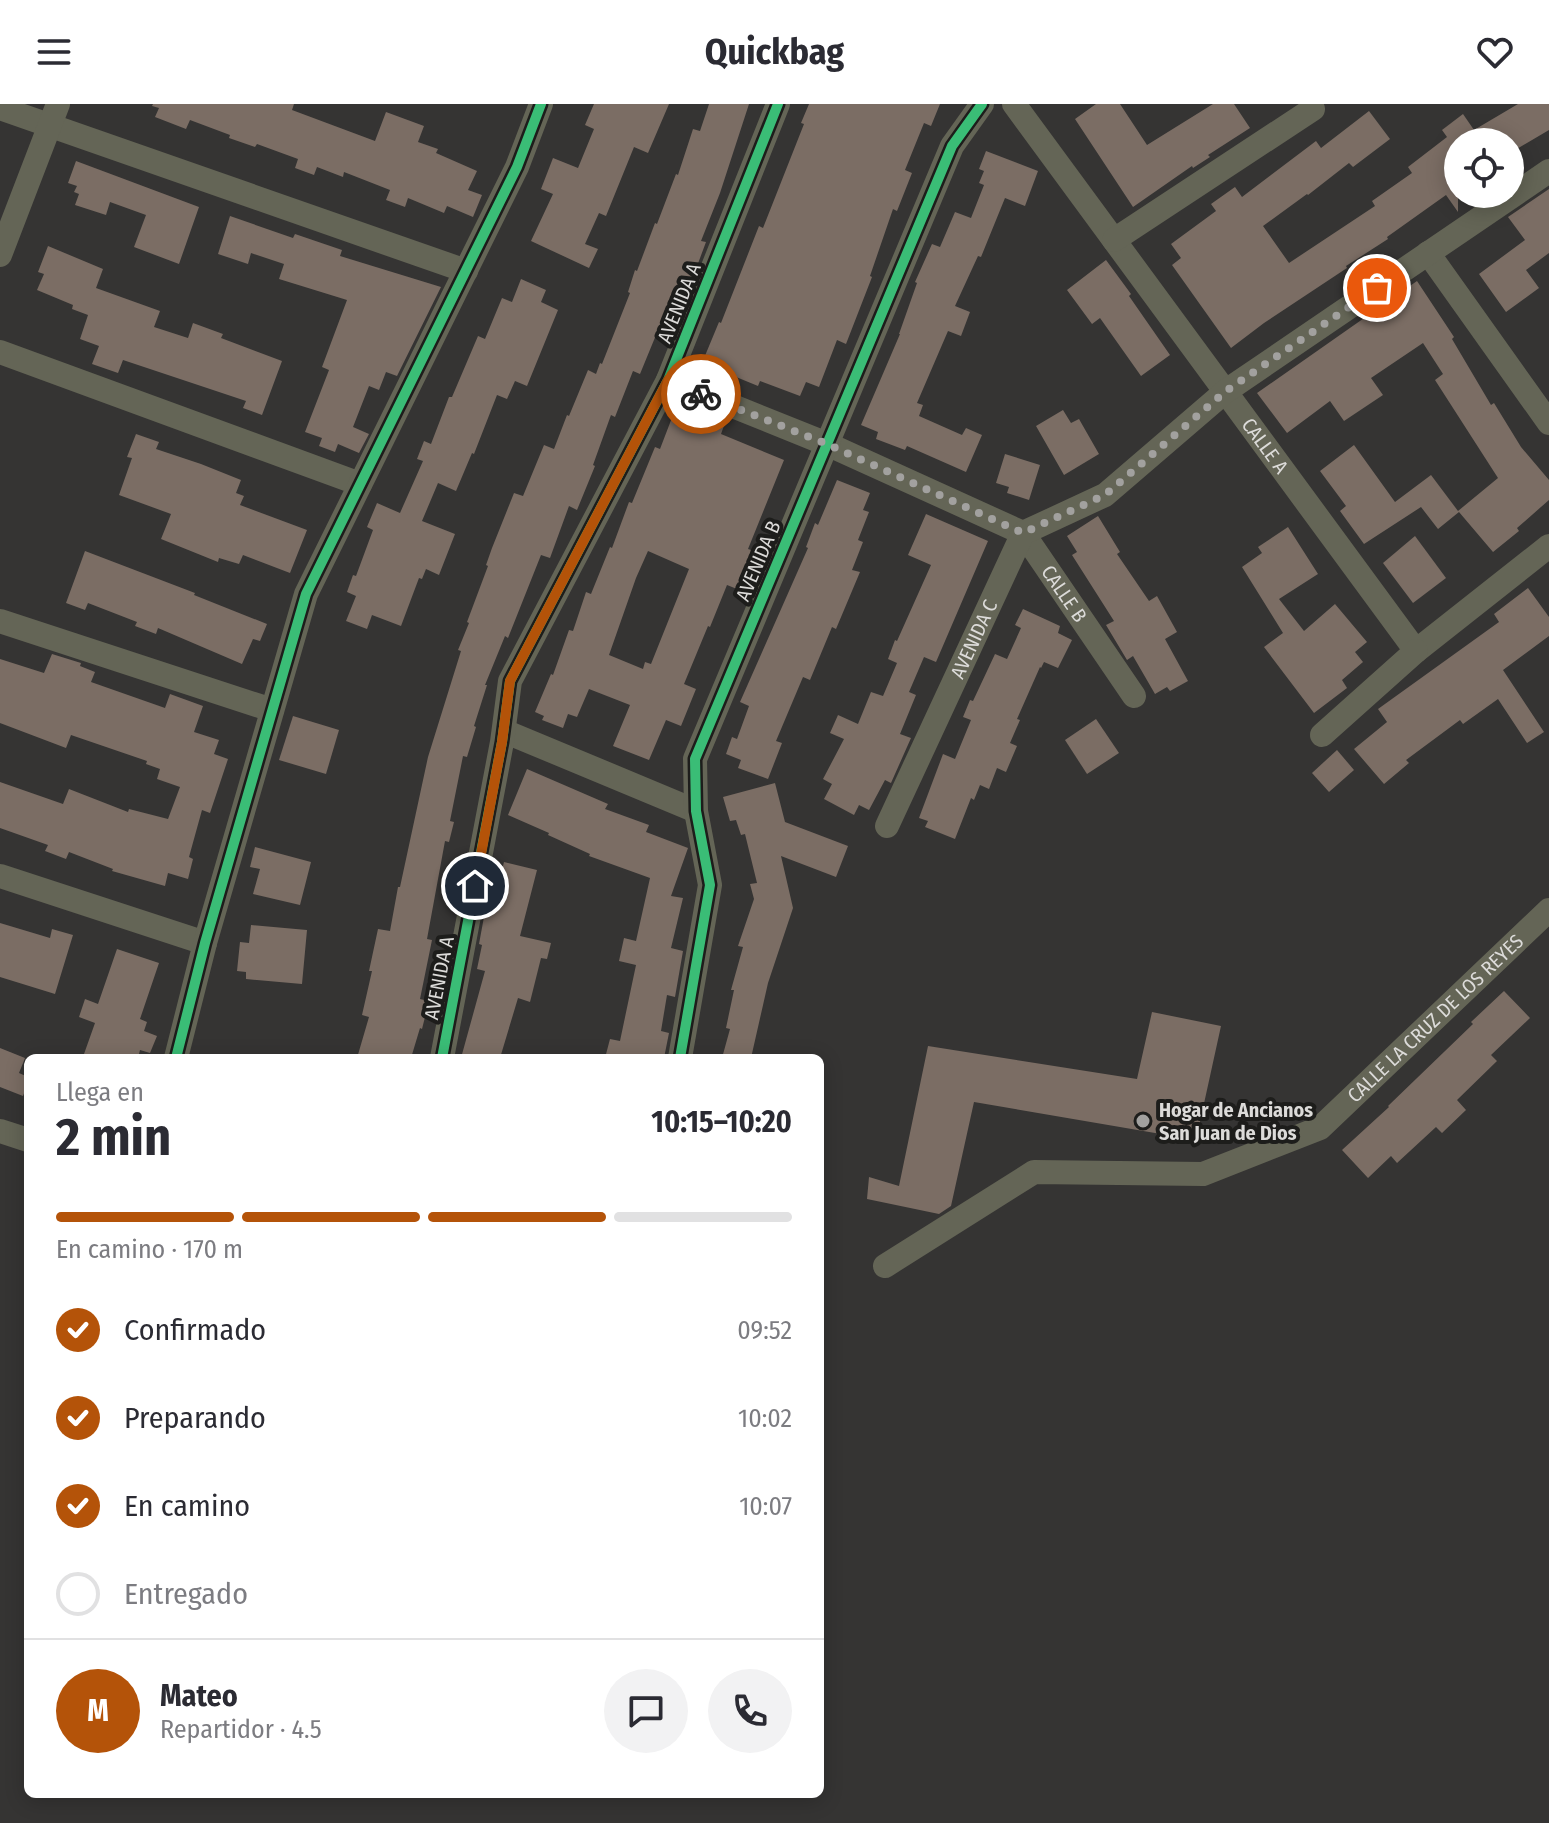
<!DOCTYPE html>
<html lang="es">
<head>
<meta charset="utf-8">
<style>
  :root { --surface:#fff; --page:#f2f2f3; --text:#2b2b33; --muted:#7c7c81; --line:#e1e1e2; --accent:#b45309 }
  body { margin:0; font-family:"Fira Sans Condensed",sans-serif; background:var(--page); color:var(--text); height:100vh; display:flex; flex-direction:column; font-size:30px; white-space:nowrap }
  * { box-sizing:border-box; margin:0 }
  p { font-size:26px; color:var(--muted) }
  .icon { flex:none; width:44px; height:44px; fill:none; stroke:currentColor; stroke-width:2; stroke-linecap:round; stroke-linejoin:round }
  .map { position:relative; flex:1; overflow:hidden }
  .panel { position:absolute; left:24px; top:950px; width:800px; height:744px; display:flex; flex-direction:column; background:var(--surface); border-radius:12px; box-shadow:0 4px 20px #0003 }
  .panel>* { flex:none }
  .tools { position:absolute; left:1444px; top:24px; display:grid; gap:16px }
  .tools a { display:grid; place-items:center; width:80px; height:80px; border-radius:50%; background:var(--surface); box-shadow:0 4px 20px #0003; font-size:40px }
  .pin { position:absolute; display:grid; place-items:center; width:68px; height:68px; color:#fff; margin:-34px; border:4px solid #fff; border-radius:50%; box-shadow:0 2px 8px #0007 }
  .courier { position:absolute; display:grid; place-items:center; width:80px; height:80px; margin:-40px; border:6px solid #b45309; border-radius:50%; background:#fff; color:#222; box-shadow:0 2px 10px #0007 }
  .head em { font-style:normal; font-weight:700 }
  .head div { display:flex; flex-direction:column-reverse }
  .head { display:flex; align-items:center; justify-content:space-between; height:136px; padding:0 32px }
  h1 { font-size:52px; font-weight:700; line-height:60px }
  .bar { display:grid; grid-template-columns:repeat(4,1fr); gap:12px 8px; align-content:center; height:96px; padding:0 32px }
  .bar i { height:10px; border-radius:6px; background:var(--line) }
  .bar .on { background:var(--accent) }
  .bar p { grid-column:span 4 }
  .line { display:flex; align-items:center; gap:20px; padding:0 32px; border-top:2px solid var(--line) }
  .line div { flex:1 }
  .round { display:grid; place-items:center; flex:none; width:84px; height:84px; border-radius:42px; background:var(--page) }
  ol { padding:0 32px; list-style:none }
  li { display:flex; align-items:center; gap:24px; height:88px }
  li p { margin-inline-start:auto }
  li .icon { padding:8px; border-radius:50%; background:var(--accent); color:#fff; stroke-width:4 }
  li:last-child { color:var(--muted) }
  li i { width:44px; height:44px; border:4px solid var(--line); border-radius:50% }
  header { display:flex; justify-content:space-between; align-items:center; height:104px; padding:0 32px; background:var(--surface); font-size:36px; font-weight:700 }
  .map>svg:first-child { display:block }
</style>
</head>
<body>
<header><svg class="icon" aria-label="menu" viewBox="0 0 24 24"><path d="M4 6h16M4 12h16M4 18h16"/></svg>Quickbag<svg class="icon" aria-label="heart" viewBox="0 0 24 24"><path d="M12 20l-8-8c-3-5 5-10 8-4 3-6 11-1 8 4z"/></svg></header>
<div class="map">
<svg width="1549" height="1719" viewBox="0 0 1549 1719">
  <rect width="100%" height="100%" fill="#353433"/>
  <!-- building -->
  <g fill="#7b6d64" fill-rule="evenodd">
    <path d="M153,0H294L292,6L375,37L386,8L424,22L418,38L438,45L436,49L477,67L468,86L482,91L473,113L447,102L444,109L408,94L405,103L386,96L390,86L344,68L343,73L317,63L314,71L295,64L298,55L257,40L255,43L229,34L230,31L190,16L186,25L155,13L159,4L152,2Z"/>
    <path d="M594,0H669L648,49L634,43L606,112L599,109L585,140L598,145L589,164L531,137L553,90L541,85L553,54L578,64L594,25L585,21Z"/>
    <path d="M709,0H749L720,89L701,137L706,138L690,181L684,179L670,217L663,214L640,270L633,267L615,313L611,311L593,361L595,362L577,406L569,402L550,454L541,451L508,534L505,532L485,581H487L474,622L476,623L467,653L463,652L450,717L454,718L449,738L445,737L427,835L432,836L420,895L429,897L422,925L420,924L411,954H357L369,913L362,911L372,867H369L378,825L390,827L398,783H400L428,653L461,547L458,546L469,519L467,518L488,462L486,461L492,444L514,389L523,392L544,341L554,345L567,311L569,312L588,266L596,270L600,259L602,260L630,189L628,188L635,166L637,167L655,119L657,120L676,70L678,71L693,25L700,27Z"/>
    <path d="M809,0H940L931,22L924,19L905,66L912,69L897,107L893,105L870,172L872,173L846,240L837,236L819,283L806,278L800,292L760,277L758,282L702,259L719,218L721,219L759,122L763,124L804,20L801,19Z"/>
    <path d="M1096,0H1120L1147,41L1213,0H1234L1250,24L1208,51L1210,53L1193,64L1192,62L1133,103L1075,15Z"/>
    <path d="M1518,0H1549V26L1510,49V38H1458V108L1446,91L1387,133L1388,135L1346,162L1347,164L1264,219L1231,244L1172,161L1181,154L1171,140L1216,107L1211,100L1235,83L1242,93L1316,37L1321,44L1369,7L1390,35L1353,63L1349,59L1308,91L1307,90L1263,122L1289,159L1375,102L1372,97L1412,69L1408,63L1447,33L1442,26L1463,10L1474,26Z"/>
    <path d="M986,47L1038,67L1025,102L1005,94L981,153L978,152L955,202L970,208L961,232L948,227L917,299L923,301L919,312L962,331L966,324L982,331L966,368L907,342L905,346L876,335L878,328L861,321L900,230H899L917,179L915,178L932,140L940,143L955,108L971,114L984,81L979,79L984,67L979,65Z"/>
    <path d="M76,57L199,103L179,160L134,143L146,111L110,98L106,111L75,101L79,90L74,88L77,82L68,79Z"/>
    <path d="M1549,85V149L1526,166L1539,184L1506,208L1479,170L1525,136L1508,113Z"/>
    <path d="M230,112L293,134L295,130L342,146L340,152L441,183L397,272L386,268L379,286L369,282L353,323L369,330L359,349L338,340L335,348L319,342L322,334L305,328L329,266L322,263L347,196L279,175L284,160L251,149L248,160L218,150Z"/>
    <path d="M48,142L103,165L96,184L160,207L154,223L188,234L193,219L223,230L221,234L282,257L262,311L243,304L246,297L123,256L118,269L92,260L99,242L80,235L88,211L72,205L73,201L37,186L44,170L38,168Z"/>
    <path d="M1106,156L1131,190L1129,192L1170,251L1141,272L1100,214L1092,220L1067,186Z"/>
    <path d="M521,175L546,186L541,198L558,206L527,282L515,277L507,295L497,291L474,350L472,349L456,387L438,379L422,417L455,430L439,471L426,465L422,475L419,474L401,522L372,511L367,525L346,517L356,492L347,488L353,471L356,472L373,426L367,423L377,399L400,409L423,357L417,355L424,337L431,340L449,293H452L478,232L485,235L502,194L512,198Z"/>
    <path d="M1417,177L1454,233L1452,235L1491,301L1494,299L1521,343L1549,376V396L1517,424L1519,427L1493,448L1459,408L1438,425L1421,403L1364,440L1340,407L1346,402L1320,367L1354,341L1395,398L1431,371L1458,407L1498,374L1435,276L1443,270L1423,239L1371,274L1383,291L1344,317L1330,297L1287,329L1257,289Z"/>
    <path d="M678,298L726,316L721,330L784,356L748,445L754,447L737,485L727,481L710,523L708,522L684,580L696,585L681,622L666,616L649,656L613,642L630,601L589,585L577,613L568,610L563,624L542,616L544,612L535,608L551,570L553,571L569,526L573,527L586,488L591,490L610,443L612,444L629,398L632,399L655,343L660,345ZM648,447L689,465L651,560L645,558L643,565L609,551L636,474Z"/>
    <path d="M1063,306L1071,319L1079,315L1099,350L1064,371L1036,322Z"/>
    <path d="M136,330L159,338L156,345L201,360L241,376L236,389L244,392L240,401L307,426L290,469L243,451L239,460L219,454L218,458L161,435L171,410L119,391L132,354L127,353Z"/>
    <path d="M1005,350L1040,361L1029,396L1007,389L1009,383L996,379Z"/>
    <path d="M837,376L870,389L863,406L869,408L858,436L863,438L852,466L860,468L836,525L832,523L810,576L803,573L776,637L782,639L768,675L738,664L741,656L726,650L732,633L737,635L749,602L740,598L808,444L806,443L815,419L818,421Z"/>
    <path d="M926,410L988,437L936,558L924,553L909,588L916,591L900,630L911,634L891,679L885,676L869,706L859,701L854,711L824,695L832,680L823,675L844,635L830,629L838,611L858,620L871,588L883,592L897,559L888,555L895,536L897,537L931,461L908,451Z"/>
    <path d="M1098,412L1120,448L1117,450L1149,497L1157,492L1177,528L1165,535L1188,577L1170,587L1167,583L1155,590L1133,552L1127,556L1106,521L1114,517L1072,451L1077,448L1067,432Z"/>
    <path d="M1288,423L1318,470L1279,495L1304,527L1335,500L1367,538L1355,548L1363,558L1342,576L1347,584L1314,609L1264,543L1283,529L1242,463L1262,449L1258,443Z"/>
    <path d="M1415,432L1446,474L1413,499L1383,459Z"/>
    <path d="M85,447L195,489L194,491L267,520L260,537L253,535L242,560L158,524L156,530L135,522L137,518L88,499L85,506L66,499Z"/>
    <path d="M1528,484L1549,513V532L1503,566L1544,628L1527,639L1498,595L1463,620L1460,616L1406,656L1409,659L1384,680L1354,645L1387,618L1378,605L1499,518L1494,510Z"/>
    <path d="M1023,505L1060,522L1058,529L1072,536L1058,564L1044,558L1041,564L1040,563L1017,615L1020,616L1010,639L1017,642L1006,668L997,664L989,685L980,681L974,696L971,694L955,735L925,723L928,717L919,714L943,650L955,655L971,616L963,613L970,596L973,597L995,550L1007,555L1021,524L1015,521Z"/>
    <path d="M52,550L81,559L80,562L95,568L91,578L165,604L170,590L203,602L194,628L219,636L214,650L228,655L210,709L202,706L189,753L193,755L188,775L168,769L165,782L112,767L113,765L69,748L66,755L45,747L48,741L0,724V678L63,700L69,685L128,708L129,705L168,715L180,683L157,675L160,665L146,660L147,657L71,631L66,644L0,619V555L44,569Z"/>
    <path d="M293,612L339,626L326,670L279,656Z"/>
    <path d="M1096,615L1119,649L1087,670L1065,636Z"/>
    <path d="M1337,646L1354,666L1329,688L1312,669Z"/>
    <path d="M527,665L608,700L605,705L649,721L646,728L688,744L671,792L683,794L671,844L683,847L675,893L667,891L661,927L669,929L664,954H605L610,935L620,937L636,861L619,857L624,834L636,837L650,774L589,752L590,750L548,731L549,729L508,711Z"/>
    <path d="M775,679L785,718L848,742L836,773L781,752L793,804L768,879L751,954H722L730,925L726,924L734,886H731L743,843L738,842L754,795L750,780L757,779L745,730L741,731L736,716L730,717L723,693Z"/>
    <path d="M255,743L311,758L300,801L253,790L260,765L250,763Z"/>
    <path d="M504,758L537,766L520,832L551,839L547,855L541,854L530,898L518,894L500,954H461L485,867L477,865L482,841L479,840L486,802L492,803Z"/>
    <path d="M0,819L50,834L52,825L73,831L55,890L0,873Z"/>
    <path d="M251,821L307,826L302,880L246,875V868L237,867L240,838L249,839Z"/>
    <path d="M117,845L159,859L140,915L147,918L144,927L157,932L150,949L140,946L138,954H97L84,950L95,919L79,913L85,895L98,900Z"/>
    <path d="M1504,887L1530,914L1491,951L1497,957L1457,996L1466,1006L1442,1029L1436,1023L1397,1059L1391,1052L1368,1074L1342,1046L1389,1003L1388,1002L1473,920L1471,918Z"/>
    <path d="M1152,908L1221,922L1196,1036L974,998L951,1102L939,1110L867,1095L869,1073L899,1082L928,942L1137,975Z"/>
    <path d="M0,944L25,954L19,969L28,973V979L23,992L0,983Z"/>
  </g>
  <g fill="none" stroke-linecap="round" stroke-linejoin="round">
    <!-- street -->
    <g stroke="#646556" stroke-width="24">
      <path id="s1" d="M1014,0L1416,547L1549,442"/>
      <path d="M0,4L466,167"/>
      <path d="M1114,136L1313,5"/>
      <path d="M1428,149L1549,319"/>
      <path d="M0,151L58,0"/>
      <path d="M0,248L360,380"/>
      <path id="s2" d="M668,276L827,340L1023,429L1134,592"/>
      <path d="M0,517L272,606"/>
      <path d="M504,627L696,707"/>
      <path d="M1322,631L1416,547"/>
      <path id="s3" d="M887,722L1023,429L1105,391L1226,287L1549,67"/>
      <path d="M0,772L205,839"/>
      <path d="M176,954L205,839L306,490L517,63L541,0"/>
      <path d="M442,954L502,638L510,577L668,276L778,0"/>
      <path d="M680,954L710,781L696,707L695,655L952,42L982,0"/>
      <path d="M0,1027L28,1036"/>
      <path id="s4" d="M885,1162L1034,1068L1203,1070L1320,1024L1549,806"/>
    </g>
    <!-- cycleway casing -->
    <g stroke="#1d1d1b" stroke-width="15">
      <g id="cycleway">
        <path d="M176,954L205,839L306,490L517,63L541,0"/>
        <path d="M442,954L502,638L510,577L668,276L778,0"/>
        <path d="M680,954L710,781L696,707L695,655L952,42L982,0"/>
      </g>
    </g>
    <!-- cycleway -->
    <use href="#cycleway" stroke="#3abd76" stroke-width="10"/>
  </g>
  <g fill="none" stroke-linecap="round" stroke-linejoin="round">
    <!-- done -->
    <path stroke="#a2a19f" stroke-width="8" stroke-dasharray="0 14.4" d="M701,290L827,340L1023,429L1105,391L1226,287L1377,184"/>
    <!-- route -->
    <path stroke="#b45309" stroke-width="10" d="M475,782L502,638L510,577L668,276L701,290"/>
  </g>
  <!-- markers -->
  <circle fill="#a2a19f" stroke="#1d1d1b" stroke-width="3" cx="1143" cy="1017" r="8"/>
  <g text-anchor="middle" stroke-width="8" stroke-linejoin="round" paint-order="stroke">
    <!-- street labels -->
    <g font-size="20" fill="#dcdbd9" stroke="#1d1d1b">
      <text transform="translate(679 199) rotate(-68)" y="7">AVENIDA A</text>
      <text dy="7" stroke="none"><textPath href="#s1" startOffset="424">CALLE A</textPath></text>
      <text transform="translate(758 457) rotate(-67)" y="7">AVENIDA B</text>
      <text dy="7" stroke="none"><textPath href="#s2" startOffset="460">CALLE B</textPath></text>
      <text dy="7" stroke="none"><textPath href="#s3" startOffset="206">AVENIDA C</textPath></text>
      <text transform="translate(439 874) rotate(-79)" y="7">AVENIDA A</text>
      <text dy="7" stroke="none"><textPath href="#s4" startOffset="630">CALLE LA CRUZ DE LOS REYES</textPath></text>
    </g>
    <!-- poi labels -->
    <g font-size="20" font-weight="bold" fill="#dcdbd9" stroke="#1d1d1b" text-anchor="start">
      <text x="1159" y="1013">Hogar de Ancianos<tspan x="1159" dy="23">San Juan de Dios</tspan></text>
    </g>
  </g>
</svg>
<div class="tools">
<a><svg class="icon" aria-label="locate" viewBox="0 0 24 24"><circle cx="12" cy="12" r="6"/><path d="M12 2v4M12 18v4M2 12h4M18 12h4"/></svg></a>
</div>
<div class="pin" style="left:1377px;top:184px;background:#ea580c"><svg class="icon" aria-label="bag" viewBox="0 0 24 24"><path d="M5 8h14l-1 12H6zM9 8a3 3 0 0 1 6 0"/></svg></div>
<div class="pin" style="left:475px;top:782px;background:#1f2937"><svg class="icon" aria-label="home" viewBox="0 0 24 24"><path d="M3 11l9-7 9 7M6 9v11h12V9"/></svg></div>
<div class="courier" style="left:701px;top:290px"><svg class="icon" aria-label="bike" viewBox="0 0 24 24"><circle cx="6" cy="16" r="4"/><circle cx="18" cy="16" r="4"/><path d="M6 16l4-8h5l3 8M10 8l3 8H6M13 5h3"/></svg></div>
<section class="panel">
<div class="head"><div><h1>2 min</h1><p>Llega en</p></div><em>10:15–10:20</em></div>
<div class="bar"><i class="on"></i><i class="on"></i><i class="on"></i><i></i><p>En camino · 170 m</p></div>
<ol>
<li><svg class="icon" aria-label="check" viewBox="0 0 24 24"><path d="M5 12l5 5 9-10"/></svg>Confirmado<p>09:52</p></li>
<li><svg class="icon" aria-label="check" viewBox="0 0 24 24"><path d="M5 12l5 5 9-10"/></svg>Preparando<p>10:02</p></li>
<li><svg class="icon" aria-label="check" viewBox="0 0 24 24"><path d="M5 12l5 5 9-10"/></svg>En camino<p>10:07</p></li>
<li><i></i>Entregado</li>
</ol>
<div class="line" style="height:144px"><b class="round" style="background:var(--accent);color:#fff">M</b><div><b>Mateo</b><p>Repartidor · 4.5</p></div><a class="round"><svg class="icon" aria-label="chat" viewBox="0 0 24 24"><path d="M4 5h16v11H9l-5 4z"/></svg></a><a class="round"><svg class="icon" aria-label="phone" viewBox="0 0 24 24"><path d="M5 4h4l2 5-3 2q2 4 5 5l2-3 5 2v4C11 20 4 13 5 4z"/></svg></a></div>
</section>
</div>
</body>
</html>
